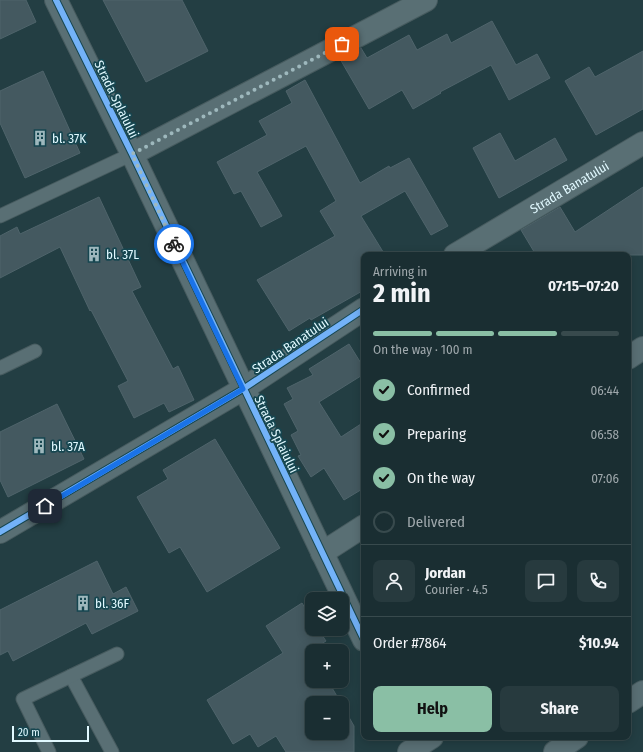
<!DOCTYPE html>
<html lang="en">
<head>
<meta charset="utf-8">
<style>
  :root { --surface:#1a2e32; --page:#273a3e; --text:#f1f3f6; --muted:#9fa8ac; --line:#384a4d; --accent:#8abfa5 }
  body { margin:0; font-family:"Fira Sans Condensed",sans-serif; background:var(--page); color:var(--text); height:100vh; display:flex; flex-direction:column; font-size:15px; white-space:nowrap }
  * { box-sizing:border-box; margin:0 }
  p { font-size:13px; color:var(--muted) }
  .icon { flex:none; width:22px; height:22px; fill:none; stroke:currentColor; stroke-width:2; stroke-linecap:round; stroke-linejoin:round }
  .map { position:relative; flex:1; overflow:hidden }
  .side { position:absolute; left:361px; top:252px; width:270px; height:488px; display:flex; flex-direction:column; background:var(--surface); border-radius:8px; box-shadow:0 2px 10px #0003,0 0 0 1px var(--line) }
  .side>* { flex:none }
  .fabs { position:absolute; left:305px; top:592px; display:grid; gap:8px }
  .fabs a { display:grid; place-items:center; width:44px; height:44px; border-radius:8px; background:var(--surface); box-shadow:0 2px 10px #0003,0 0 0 1px var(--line); font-size:20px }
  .scale { position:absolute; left:12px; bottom:10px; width:77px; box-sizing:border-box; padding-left:4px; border:2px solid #e1f9ff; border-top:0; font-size:11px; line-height:14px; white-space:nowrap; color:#e1f9ff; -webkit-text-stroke:3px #164650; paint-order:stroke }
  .pin { position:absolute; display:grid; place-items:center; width:34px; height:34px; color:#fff; margin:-17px; border-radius:8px; box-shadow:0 2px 6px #0006 }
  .courier { position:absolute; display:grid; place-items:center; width:40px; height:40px; margin:-20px; border:3px solid #1a73e8; border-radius:50%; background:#fff; color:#222; box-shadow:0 1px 5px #0007 }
  .head em { font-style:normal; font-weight:700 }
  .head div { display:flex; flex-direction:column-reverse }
  .head { display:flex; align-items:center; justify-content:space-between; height:68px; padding:0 12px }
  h1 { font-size:26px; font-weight:700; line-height:30px }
  .bar { display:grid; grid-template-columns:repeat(4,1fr); gap:6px 4px; align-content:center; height:48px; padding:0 12px }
  .bar i { height:5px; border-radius:3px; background:var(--line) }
  .bar .active { background:var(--accent) }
  .bar p { grid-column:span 4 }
  .line { display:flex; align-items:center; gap:10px; padding:0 12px; border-top:1px solid var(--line) }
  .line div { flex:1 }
  .round { display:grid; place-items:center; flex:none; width:42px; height:42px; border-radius:8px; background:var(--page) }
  ol { padding:0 12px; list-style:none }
  li { display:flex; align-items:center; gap:12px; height:44px }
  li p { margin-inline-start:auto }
  li .icon { padding:4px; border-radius:50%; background:var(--accent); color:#111; stroke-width:4 }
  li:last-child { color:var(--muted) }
  li i { width:22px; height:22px; border:2px solid var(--line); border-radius:50% }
  .action { display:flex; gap:8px; margin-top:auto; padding:8px 12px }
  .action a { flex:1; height:46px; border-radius:8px; background:var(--accent); color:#111; font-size:16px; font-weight:700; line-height:46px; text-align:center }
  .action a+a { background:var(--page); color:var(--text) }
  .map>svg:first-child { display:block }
</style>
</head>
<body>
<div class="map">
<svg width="643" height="752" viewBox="0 0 643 752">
  <rect width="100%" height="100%" fill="#233e43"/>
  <!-- building -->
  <g fill="#445960" stroke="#4f646b">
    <path d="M0,0H26L36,22L0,39Z"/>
    <path d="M103,0H182L208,51L146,82Z"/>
    <path d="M492,21L516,65L537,54L550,78L509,100L491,65L440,92L441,93L413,109L402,90L369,109L340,59L361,48L367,58L409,35L417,50L447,34L451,43Z"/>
    <path d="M643,51V109L596,135L565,81L589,67L595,77Z"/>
    <path d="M43,71L80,153L25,178L0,123V91Z"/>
    <path d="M305,80L360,183L389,166L390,168L409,158L448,226L431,235L405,191L361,216L385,255H364V290L311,320L310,318L289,331L257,280L335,236L320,211L336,201L306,146L257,172L282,216L261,227L241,191L234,194L217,162L267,135L259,121L292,103L286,91Z"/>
    <path d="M500,133L515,161L555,138L567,160L499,198L473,148Z"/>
    <path d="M643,187V255H536L521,230L560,207L575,232Z"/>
    <path d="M99,197L141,287L132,291L173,369L178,366L194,400L169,412L164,403L134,418L118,386L128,381L91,310L90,311L60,247L0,278V236L17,227L20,234Z"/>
    <path d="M349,344L364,368V374L319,402L341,437L364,422V488L344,500L324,468L311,477L298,456L301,455L291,435L298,431L284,404L293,399L287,388L313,375L309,369Z"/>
    <path d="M57,404L84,459L8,497L0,480V432Z"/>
    <path d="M215,439L280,548L207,592L180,547L169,553L137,497L168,479L163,470Z"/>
    <path d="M97,561L113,594L126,587L138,611L92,634L86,623L13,661L8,651L0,655V610Z"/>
    <path d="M302,603L312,619V629H318L326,641L310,651L312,653V681H328L341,703H312V733H342V705L354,726V752H286L276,736L258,747L250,734L233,744L207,700L283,653L266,626Z"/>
  </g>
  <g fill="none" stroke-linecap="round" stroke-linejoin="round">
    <!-- lane casing -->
    <g stroke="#475b5f" stroke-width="15">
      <g id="lane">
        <path d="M0,216L132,154"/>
        <path d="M0,368L35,351"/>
        <path d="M71,676L112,752"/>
        <path d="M49,752L23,699L117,654"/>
      </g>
    </g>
    <!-- street casing -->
    <g stroke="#475b5f" stroke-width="24">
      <g id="street">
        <path d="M56,0L132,154L364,640"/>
        <path d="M132,154L426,0"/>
        <path id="s1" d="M455,255L643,143"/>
        <path d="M628,358L643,348"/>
        <path d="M0,532L243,389L364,309"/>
        <path d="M322,553L364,526"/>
        <path d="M628,702L643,692"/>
        <path d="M409,752L432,737"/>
        <path d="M555,752L577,737"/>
      </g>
    </g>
    <!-- lane -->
    <use href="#lane" stroke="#596f74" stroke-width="13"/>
    <!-- street -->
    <use href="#street" stroke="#596f74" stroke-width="22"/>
    <!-- cycleway casing -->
    <g stroke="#164650" stroke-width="8">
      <g id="cycleway">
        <path d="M56,0L132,154L364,640"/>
        <path d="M0,532L243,389L364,309"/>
      </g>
    </g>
    <!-- cycleway -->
    <use href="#cycleway" stroke="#73b2f8" stroke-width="6"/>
  </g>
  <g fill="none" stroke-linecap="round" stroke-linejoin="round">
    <!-- done -->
    <path stroke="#9eb8bd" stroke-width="4" stroke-dasharray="0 7.2" d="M174,244L132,154L342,44"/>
    <!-- route -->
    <path stroke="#1a73e8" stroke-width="5" d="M45,506L243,389L174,244"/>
  </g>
  <!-- icons -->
  <defs>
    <g id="building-bare" transform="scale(1.2)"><path d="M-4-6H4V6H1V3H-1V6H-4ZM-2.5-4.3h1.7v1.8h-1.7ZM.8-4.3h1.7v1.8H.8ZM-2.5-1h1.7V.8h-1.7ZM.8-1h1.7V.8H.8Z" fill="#9eb8bd" stroke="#164650" stroke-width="2.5" paint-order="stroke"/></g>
  </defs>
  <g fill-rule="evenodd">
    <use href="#building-bare" x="40" y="138"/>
    <use href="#building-bare" x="94" y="254"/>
    <use href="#building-bare" x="39" y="446"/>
    <use href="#building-bare" x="83" y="603"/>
  </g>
  <g text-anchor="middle" stroke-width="3.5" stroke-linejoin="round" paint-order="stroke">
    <!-- street labels -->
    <g font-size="13" fill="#e1f9ff" stroke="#164650">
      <text transform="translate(117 99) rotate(64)" y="5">Strada Splaiului</text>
      <text dy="5" stroke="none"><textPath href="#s1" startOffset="133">Strada Banatului</textPath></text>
      <text transform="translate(290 345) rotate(-34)" y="5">Strada Banatului</text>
      <text transform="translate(277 434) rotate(64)" y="5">Strada Splaiului</text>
    </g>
    <!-- poi labels -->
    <g font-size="13" fill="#e1f9ff" stroke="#164650" text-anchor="start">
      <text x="52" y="143">bl. 37K</text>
      <text x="106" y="259">bl. 37L</text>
      <text x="51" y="451">bl. 37A</text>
      <text x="95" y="608">bl. 36F</text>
    </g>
  </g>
</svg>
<div class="fabs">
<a><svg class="icon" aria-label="layers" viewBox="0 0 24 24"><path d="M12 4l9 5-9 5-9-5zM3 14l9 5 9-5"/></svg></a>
<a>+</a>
<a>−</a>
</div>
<div class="scale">20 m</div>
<div class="pin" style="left:342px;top:44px;background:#ea580c"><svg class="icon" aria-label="bag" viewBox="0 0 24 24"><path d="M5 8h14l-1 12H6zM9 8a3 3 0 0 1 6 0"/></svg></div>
<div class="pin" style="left:45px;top:506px;background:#1f2937"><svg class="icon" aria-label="home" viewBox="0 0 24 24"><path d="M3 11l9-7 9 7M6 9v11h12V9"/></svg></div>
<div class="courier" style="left:174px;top:244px"><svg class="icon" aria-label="bike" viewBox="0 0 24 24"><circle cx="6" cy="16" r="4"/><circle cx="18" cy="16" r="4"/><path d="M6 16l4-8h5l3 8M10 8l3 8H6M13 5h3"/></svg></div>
<section class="side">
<div class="head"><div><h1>2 min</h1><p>Arriving in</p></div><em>07:15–07:20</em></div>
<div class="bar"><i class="active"></i><i class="active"></i><i class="active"></i><i></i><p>On the way · 100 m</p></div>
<ol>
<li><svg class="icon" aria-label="check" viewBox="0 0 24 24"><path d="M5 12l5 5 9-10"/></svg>Confirmed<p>06:44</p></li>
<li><svg class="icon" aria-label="check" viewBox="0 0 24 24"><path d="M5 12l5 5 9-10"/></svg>Preparing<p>06:58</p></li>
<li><svg class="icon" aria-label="check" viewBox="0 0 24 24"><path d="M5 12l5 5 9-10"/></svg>On the way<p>07:06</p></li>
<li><i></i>Delivered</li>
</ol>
<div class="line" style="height:72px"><a class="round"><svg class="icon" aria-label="person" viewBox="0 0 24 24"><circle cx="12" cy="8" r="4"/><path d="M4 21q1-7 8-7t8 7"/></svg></a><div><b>Jordan</b><p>Courier · 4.5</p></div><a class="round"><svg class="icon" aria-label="chat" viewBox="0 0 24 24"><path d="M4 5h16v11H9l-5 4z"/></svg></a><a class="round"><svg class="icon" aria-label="phone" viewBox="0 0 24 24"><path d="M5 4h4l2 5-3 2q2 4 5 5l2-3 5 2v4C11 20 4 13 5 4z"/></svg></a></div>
<div class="line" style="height:52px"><div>Order #7864</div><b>$10.94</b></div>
<div class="action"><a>Help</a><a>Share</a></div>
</section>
</div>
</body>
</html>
